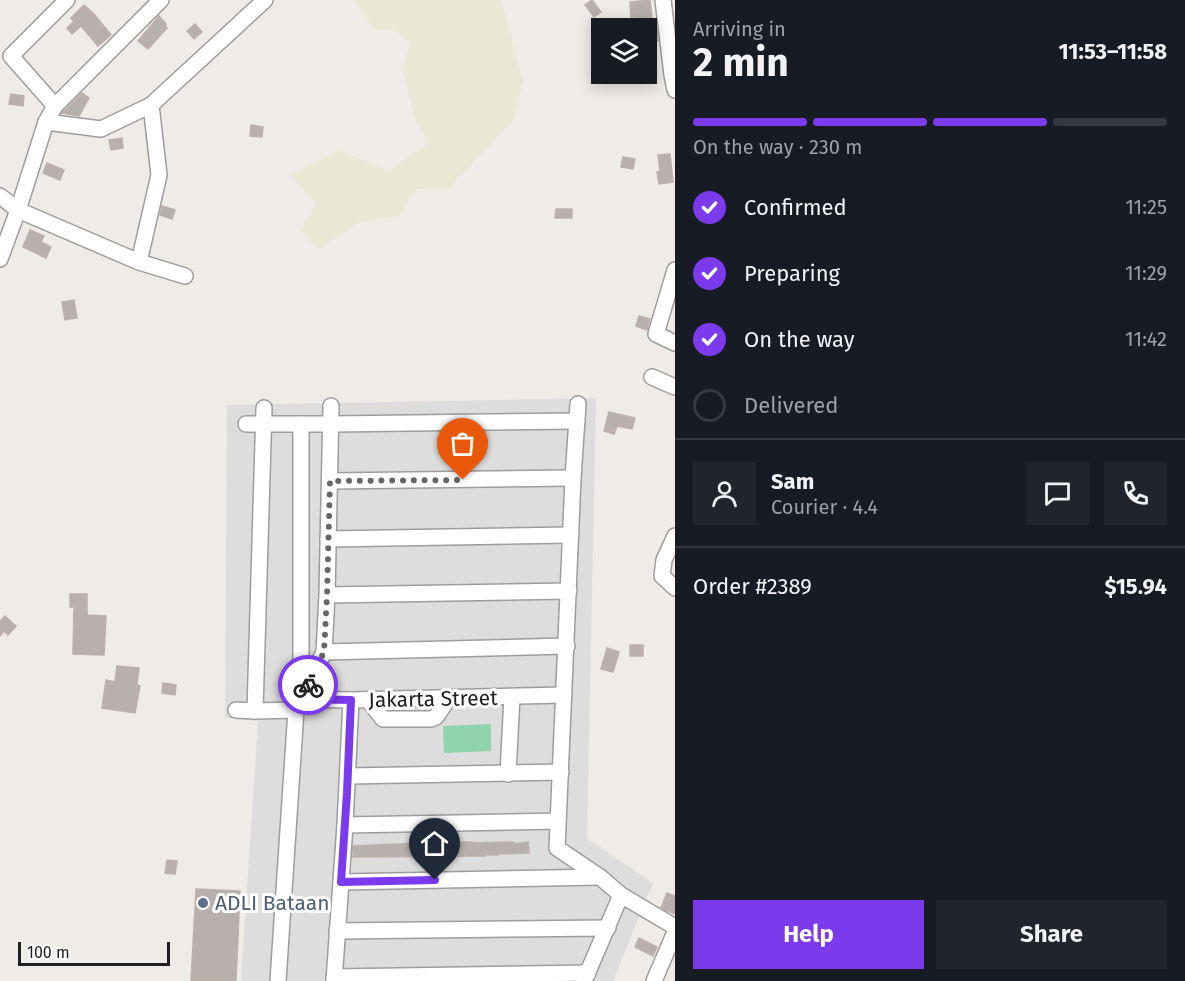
<!DOCTYPE html>
<html lang="en">
<head>
<meta charset="utf-8">
<style>
  :root { --surface:#171b24; --page:#20242c; --text:#f1f3f6; --muted:#9ea1a6; --line:#363941; --accent:#7c3aed }
  body { margin:0; font-family:"Fira Sans",sans-serif; background:var(--page); color:var(--text); height:100vh; display:flex; flex-direction:column; font-size:22px; white-space:nowrap }
  * { box-sizing:border-box; margin:0 }
  p { font-size:20px; color:var(--muted) }
  .icon { flex:none; width:33px; height:33px; fill:none; stroke:currentColor; stroke-width:2; stroke-linecap:round; stroke-linejoin:round }
  .map { position:relative; flex:1; overflow:hidden }
  .sheet { display:flex; flex-direction:column; background:var(--surface); width:510px }
  .sheet>* { flex:none }
  .buttons { position:absolute; left:591px; top:18px; display:grid; gap:12px }
  .buttons a { display:grid; place-items:center; width:66px; height:66px; border-radius:0px; background:var(--surface); box-shadow:0 3px 15px #0003; font-size:30px }
  .scale { position:absolute; left:18px; bottom:15px; width:152px; box-sizing:border-box; padding-left:6px; border:3px solid #202020; border-top:0; font-size:16px; line-height:21px; white-space:nowrap; color:#202020; -webkit-text-stroke:4px #fff; paint-order:stroke }
  .pin { position:absolute; display:grid; place-items:center; width:51px; height:51px; color:#fff; margin:-62px -26px; border-radius:50% 50% 50% 0; rotate:-45deg; box-shadow:0 0 6px #0007 }
  .pin .icon { rotate:45deg }
  .courier { position:absolute; display:grid; place-items:center; width:60px; height:60px; margin:-30px; border:4px solid #7c3aed; border-radius:50%; background:#fff; color:#222; box-shadow:0 2px 8px #0007 }
  .head em { font-style:normal; font-weight:700 }
  .head div { display:flex; flex-direction:column-reverse }
  .head { display:flex; align-items:center; justify-content:space-between; height:102px; padding:0 18px }
  h1 { font-size:39px; font-weight:700; line-height:45px }
  .bar { display:grid; grid-template-columns:repeat(4,1fr); gap:9px 6px; align-content:center; height:72px; padding:0 18px }
  .bar i { height:8px; border-radius:4px; background:var(--line) }
  .bar .on { background:var(--accent) }
  .bar p { grid-column:span 4 }
  .line { display:flex; align-items:center; gap:15px; padding:0 18px; border-top:2px solid var(--line) }
  .line div { flex:1 }
  .round { display:grid; place-items:center; flex:none; width:63px; height:63px; border-radius:0px; background:var(--page) }
  ol { padding:0 18px; list-style:none }
  li { display:flex; align-items:center; gap:18px; height:66px }
  li p { margin-inline-start:auto }
  li .icon { padding:6px; border-radius:50%; background:var(--accent); color:#fff; stroke-width:4 }
  li:last-child { color:var(--muted) }
  li i { width:33px; height:33px; border:3px solid var(--line); border-radius:50% }
  .primary-button { display:flex; gap:12px; margin-top:auto; padding:12px 18px }
  .primary-button a { flex:1; height:69px; border-radius:0px; background:var(--accent); color:#fff; font-size:24px; font-weight:700; line-height:69px; text-align:center }
  .primary-button a+a { background:var(--page); color:var(--text) }
  main { display:flex; flex:1; min-height:0 }
  .map>svg:first-child { display:block }
</style>
</head>
<body>
<main>
<div class="map">
<svg width="675" height="981" viewBox="0 0 675 981">
  <rect width="100%" height="100%" fill="#efebe7"/>
  <!-- residential -->
  <path fill="#ddd" d="M596,398L587,838L653,883L613,981H241L258,721L225,718L227,405Z"/>
  <!-- farmland -->
  <path fill="#ebe9d5" d="M353,0H501L523,80L514,119L449,188L416,189L399,216L357,223L318,249L301,231L316,204L290,175L339,150L388,171L429,144L414,116L403,71L410,41L393,29L375,30Z"/>
  <!-- pitch -->
  <path fill="#8fd4ad" d="M491,724V751L444,753L443,726Z"/>
  <!-- building -->
  <g fill="#b8b0ad" stroke="#bfb0ab" stroke-width="1.5">
    <path d="M592,0L601,12L594,17L585,5Z"/>
    <path d="M650,0L652,18L636,20V16L631,18L630,2Z"/>
    <path d="M84,5L94,14L111,35L98,46L81,26L72,34L67,28L74,21L71,18Z"/>
    <path d="M159,16L166,24L165,25L167,28L148,49L138,41Z"/>
    <path d="M656,21L658,41L653,42L650,22Z"/>
    <path d="M195,24L202,32L194,39L187,31Z"/>
    <path d="M82,93L89,98L79,116L62,113Z"/>
    <path d="M11,94L24,96L23,106L9,104Z"/>
    <path d="M251,125L263,127L262,137L250,136Z"/>
    <path d="M122,138L123,148L111,150L109,140Z"/>
    <path d="M670,154L673,182L659,184L657,172L660,171L658,155Z"/>
    <path d="M623,157L635,159L633,169L621,167Z"/>
    <path d="M47,163L64,170L60,180L43,173Z"/>
    <path d="M162,206L175,210L172,219L160,215Z"/>
    <path d="M556,209H572V218H555Z"/>
    <path d="M30,230L44,236L41,242L51,247L46,258L23,247Z"/>
    <path d="M74,300L77,318L65,320L62,302Z"/>
    <path d="M639,316L650,319L647,330L636,326Z"/>
    <path d="M609,412L635,418L632,429L617,426L614,434L604,431Z"/>
    <path d="M70,594H87V615L106,616L104,655L73,654L74,607H70Z"/>
    <path d="M5,616L16,626L8,635L4,631L0,636V621Z"/>
    <rect x="630" y="645" width="13" height="11"/>
    <path d="M607,648L619,652L613,672L601,669Z"/>
    <path d="M117,666L139,668L137,685L140,686L135,713L102,708L106,680L115,682Z"/>
    <path d="M163,683L176,685L175,695L162,693Z"/>
    <path d="M446,842H472V843L514,842V844L528,842L529,853L498,854V855H485V856L353,857V846Z"/>
    <path d="M167,860L177,861L175,874L165,873Z"/>
    <path d="M196,889L240,891L236,981H191Z"/>
    <path d="M667,893L675,896V914L661,908Z"/>
    <path d="M639,938L657,947L653,956L635,947Z"/>
  </g>
  <g fill="none" stroke-linecap="round" stroke-linejoin="round">
    <!-- minor casing -->
    <g stroke="#9d9d9d" stroke-width="18">
      <g id="minor">
        <path d="M663,0L672,75L675,90"/>
        <path d="M55,106L161,0"/>
        <path d="M46,122L101,129L151,105L265,0"/>
        <path d="M0,196L18,210L139,262L159,175L151,105"/>
        <path d="M0,259L18,210L46,122L55,106L11,56L67,0"/>
        <path d="M139,262L185,276"/>
        <path d="M675,270L656,334L675,343"/>
        <path d="M652,377L675,387"/>
        <path d="M578,404L573,478L557,848L600,877L621,895L675,927"/>
        <path d="M246,424H332L577,421"/>
        <path d="M301,424V699L351,700L564,695"/>
        <path d="M330,481L573,478"/>
        <path d="M675,536L664,560L662,576L675,588"/>
        <path d="M328,539L571,535"/>
        <path d="M327,595L569,591"/>
        <path d="M324,652L567,646"/>
        <path d="M368,700L383,719H431L436,717L449,698"/>
        <path d="M236,710L255,711L296,710"/>
        <path d="M255,711L264,408"/>
        <path d="M508,774L512,697"/>
        <path d="M348,776L561,772"/>
        <path d="M345,825L558,821"/>
        <path d="M341,882L600,877"/>
        <path d="M337,931L608,928"/>
        <path d="M334,977L588,973"/>
        <path d="M278,981L296,710L324,652L327,595L331,406"/>
        <path d="M334,981L345,825L351,700"/>
        <path d="M584,981L621,895"/>
        <path d="M654,981L675,932"/>
      </g>
    </g>
    <!-- minor -->
    <use href="#minor" stroke="#fff" stroke-width="15"/>
  </g>
  <g fill="none" stroke-linecap="round" stroke-linejoin="round">
    <!-- done -->
    <path stroke="#686766" stroke-width="6" stroke-dasharray="0 10.8" d="M308,685L324,652L327,595L330,481L463,480"/>
    <!-- route -->
    <path stroke="#7c3aed" stroke-width="8" d="M308,685L301,699L351,700L347,793L341,882L435,880"/>
  </g>
  <!-- markers -->
  <circle fill="#5c6f8a" stroke="#fff" stroke-width="2" cx="203" cy="903" r="6"/>
  <g text-anchor="middle" stroke-width="6" stroke-linejoin="round" paint-order="stroke">
    <!-- street labels -->
    <g font-size="21" fill="#202020" stroke="#fff">
      <text transform="translate(433 699) rotate(-1)" y="7">Jakarta Street</text>
    </g>
    <!-- service labels -->
    <g font-size="21" fill="#4e5e75" stroke="#fff" text-anchor="start">
      <text x="215" y="910">ADLI Bataan</text>
    </g>
  </g>
</svg>
<div class="buttons">
<a><svg class="icon" aria-label="layers" viewBox="0 0 24 24"><path d="M12 4l9 5-9 5-9-5zM3 14l9 5 9-5"/></svg></a>
</div>
<div class="scale">100 m</div>
<div class="pin" style="left:463px;top:480px;background:#ea580c"><svg class="icon" aria-label="bag" viewBox="0 0 24 24"><path d="M5 8h14l-1 12H6zM9 8a3 3 0 0 1 6 0"/></svg></div>
<div class="pin" style="left:435px;top:880px;background:#1f2937"><svg class="icon" aria-label="home" viewBox="0 0 24 24"><path d="M3 11l9-7 9 7M6 9v11h12V9"/></svg></div>
<div class="courier" style="left:308px;top:685px"><svg class="icon" aria-label="bike" viewBox="0 0 24 24"><circle cx="6" cy="16" r="4"/><circle cx="18" cy="16" r="4"/><path d="M6 16l4-8h5l3 8M10 8l3 8H6M13 5h3"/></svg></div>
</div>
<section class="sheet">
<div class="head"><div><h1>2 min</h1><p>Arriving in</p></div><em>11:53–11:58</em></div>
<div class="bar"><i class="on"></i><i class="on"></i><i class="on"></i><i></i><p>On the way · 230 m</p></div>
<ol>
<li><svg class="icon" aria-label="check" viewBox="0 0 24 24"><path d="M5 12l5 5 9-10"/></svg>Confirmed<p>11:25</p></li>
<li><svg class="icon" aria-label="check" viewBox="0 0 24 24"><path d="M5 12l5 5 9-10"/></svg>Preparing<p>11:29</p></li>
<li><svg class="icon" aria-label="check" viewBox="0 0 24 24"><path d="M5 12l5 5 9-10"/></svg>On the way<p>11:42</p></li>
<li><i></i>Delivered</li>
</ol>
<div class="line" style="height:108px"><a class="round"><svg class="icon" aria-label="person" viewBox="0 0 24 24"><circle cx="12" cy="8" r="4"/><path d="M4 21q1-7 8-7t8 7"/></svg></a><div><b>Sam</b><p>Courier · 4.4</p></div><a class="round"><svg class="icon" aria-label="chat" viewBox="0 0 24 24"><path d="M4 5h16v11H9l-5 4z"/></svg></a><a class="round"><svg class="icon" aria-label="phone" viewBox="0 0 24 24"><path d="M5 4h4l2 5-3 2q2 4 5 5l2-3 5 2v4C11 20 4 13 5 4z"/></svg></a></div>
<div class="line" style="height:78px"><div>Order #2389</div><b>$15.94</b></div>
<div class="primary-button"><a>Help</a><a>Share</a></div>
</section>
</main>
</body>
</html>
